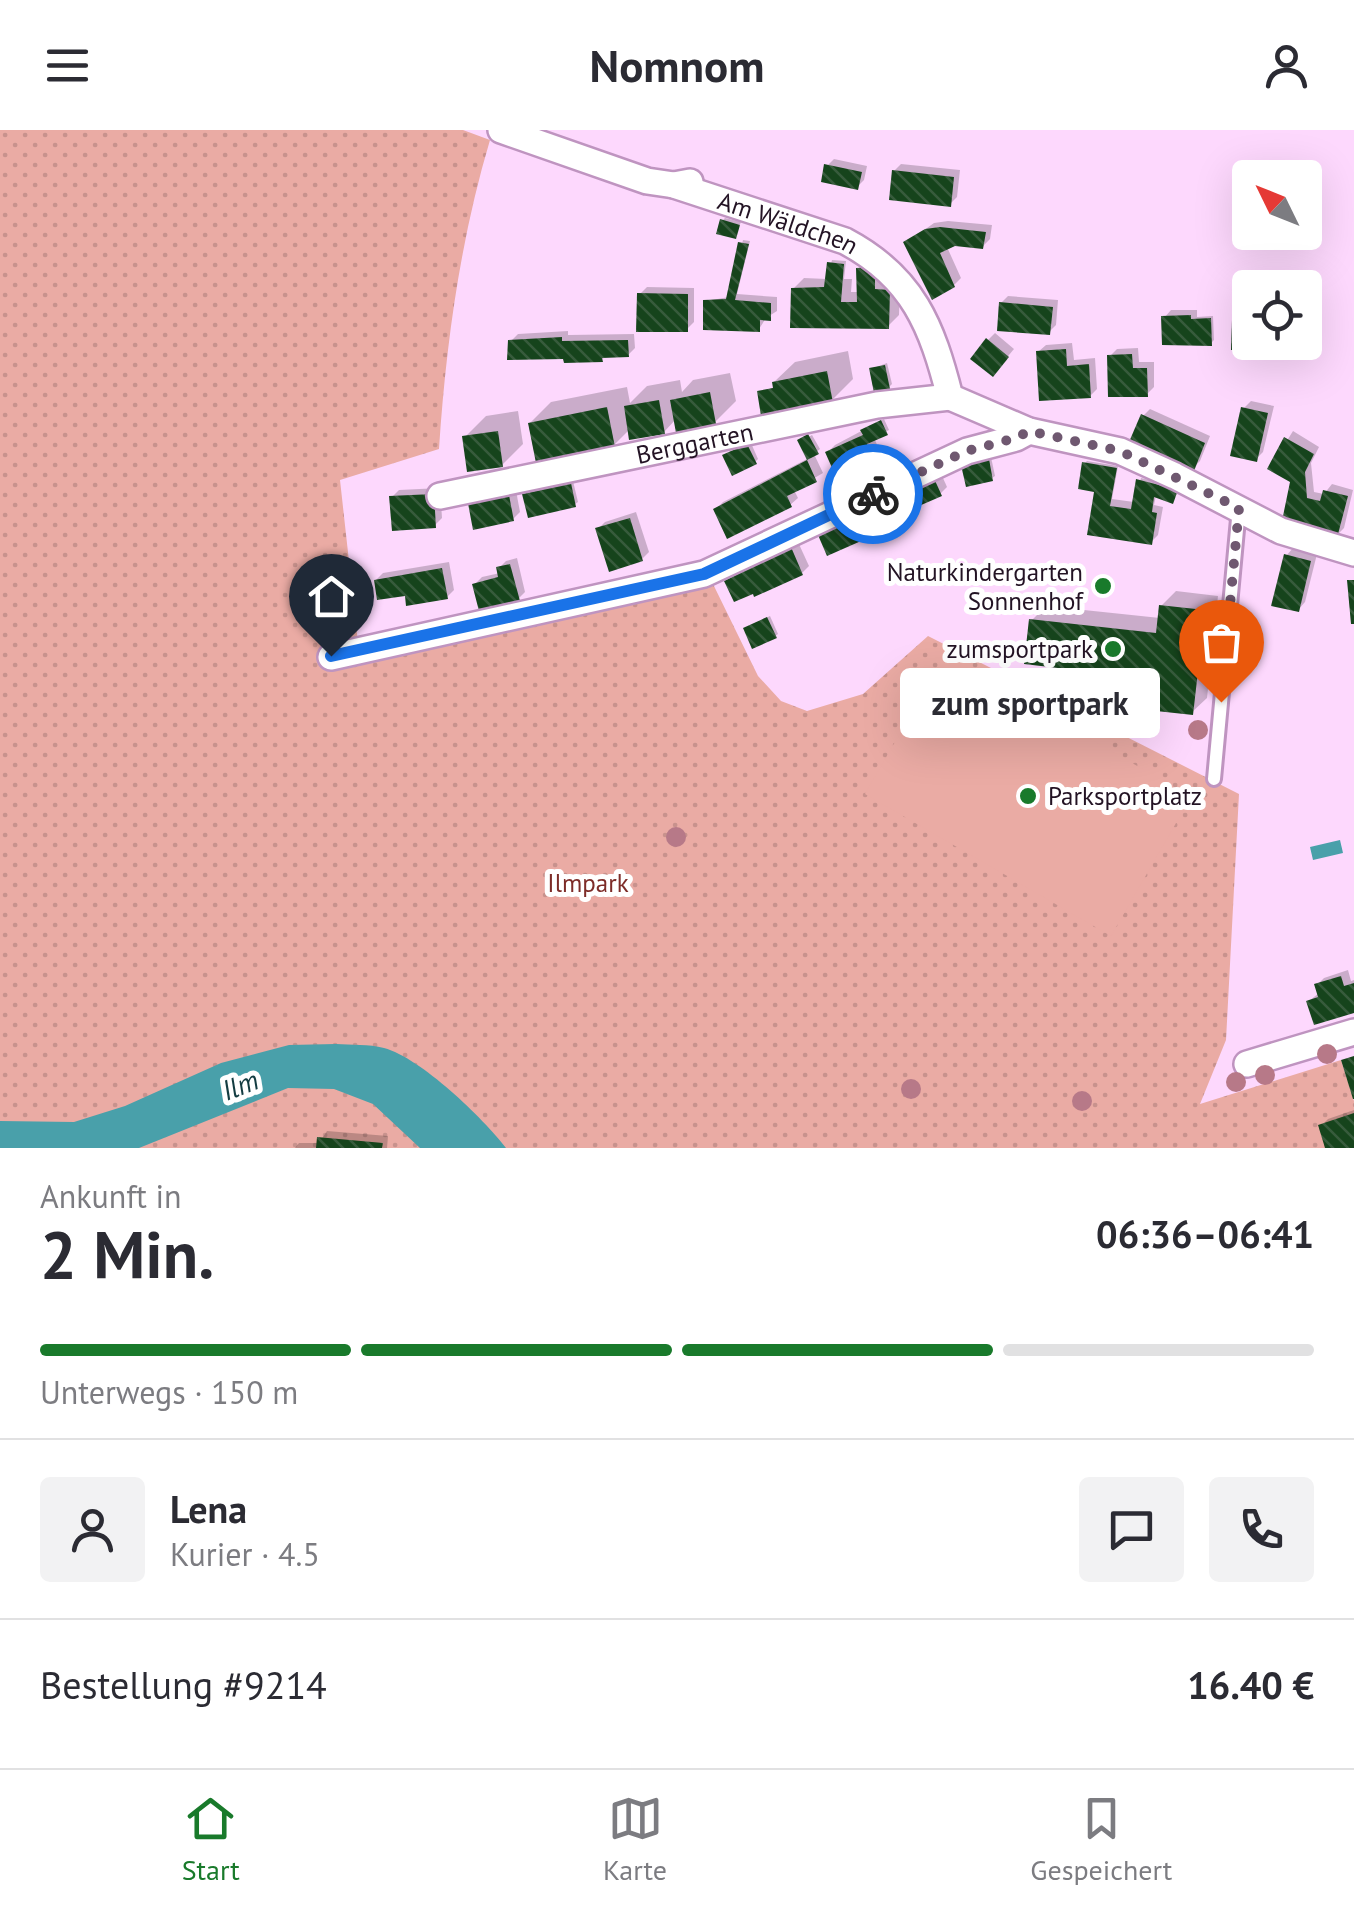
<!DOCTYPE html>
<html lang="de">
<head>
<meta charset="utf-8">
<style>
  :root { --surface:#fff; --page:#f2f2f3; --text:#2b2b33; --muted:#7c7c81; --line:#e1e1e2; --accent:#197a2b }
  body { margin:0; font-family:"PT Sans",sans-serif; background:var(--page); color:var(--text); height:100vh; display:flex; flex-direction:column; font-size:38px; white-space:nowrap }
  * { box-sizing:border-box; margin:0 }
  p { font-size:32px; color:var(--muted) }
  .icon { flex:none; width:55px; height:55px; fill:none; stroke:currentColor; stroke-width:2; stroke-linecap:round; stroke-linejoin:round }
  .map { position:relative; height:1018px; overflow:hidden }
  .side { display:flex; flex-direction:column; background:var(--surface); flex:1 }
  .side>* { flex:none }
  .needle { width:65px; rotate:313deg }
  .controls { position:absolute; left:1232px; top:30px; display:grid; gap:20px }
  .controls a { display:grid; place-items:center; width:90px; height:90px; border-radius:10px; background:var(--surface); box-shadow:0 10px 40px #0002; font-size:50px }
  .pin { position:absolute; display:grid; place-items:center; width:85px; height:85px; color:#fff; margin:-102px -42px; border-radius:50% 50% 50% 0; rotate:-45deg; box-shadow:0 0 10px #0007 }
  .pin .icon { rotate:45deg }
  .courier { position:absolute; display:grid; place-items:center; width:100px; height:100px; margin:-50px; border:8px solid #1a73e8; border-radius:50%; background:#fff; color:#222; box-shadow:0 2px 12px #0007 }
  .bubble { position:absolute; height:70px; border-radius:10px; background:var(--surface); box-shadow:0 10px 40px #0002; font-size:32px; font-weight:800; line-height:70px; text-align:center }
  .headline em { font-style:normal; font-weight:800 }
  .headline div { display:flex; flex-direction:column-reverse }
  .headline { display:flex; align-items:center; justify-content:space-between; height:170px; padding:0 40px }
  h1 { font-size:65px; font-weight:800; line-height:75px }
  .bar { display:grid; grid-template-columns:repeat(4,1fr); gap:15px 10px; align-content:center; height:120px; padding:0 40px }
  .bar i { height:12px; border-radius:8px; background:var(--line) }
  .bar .on { background:var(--accent) }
  .bar p { grid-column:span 4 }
  .line { display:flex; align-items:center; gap:25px; padding:0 40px; border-top:2px solid var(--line) }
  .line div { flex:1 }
  .round { display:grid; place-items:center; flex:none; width:105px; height:105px; border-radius:10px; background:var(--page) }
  header { display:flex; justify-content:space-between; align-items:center; height:130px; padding:0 40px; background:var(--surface); font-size:45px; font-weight:800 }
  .tab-bar { display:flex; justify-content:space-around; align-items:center; height:140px; border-top:2px solid var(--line); background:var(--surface); font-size:28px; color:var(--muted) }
  .tab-bar a { display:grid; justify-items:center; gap:5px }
  .tab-bar .on { color:var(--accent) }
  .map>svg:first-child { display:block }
</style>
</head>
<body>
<header><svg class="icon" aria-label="menu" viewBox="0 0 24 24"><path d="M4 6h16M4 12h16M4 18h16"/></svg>Nomnom<svg class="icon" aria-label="person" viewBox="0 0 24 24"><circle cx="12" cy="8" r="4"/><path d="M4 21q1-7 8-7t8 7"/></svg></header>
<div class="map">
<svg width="1354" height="1018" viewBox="0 0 1354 1018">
  <defs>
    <pattern id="park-dots" width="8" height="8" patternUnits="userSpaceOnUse" patternTransform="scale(2.5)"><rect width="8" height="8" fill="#eaaba4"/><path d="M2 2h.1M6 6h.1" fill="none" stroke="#c8928d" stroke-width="1.8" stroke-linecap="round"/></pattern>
    <pattern id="building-back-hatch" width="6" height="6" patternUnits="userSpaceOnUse" patternTransform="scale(2.5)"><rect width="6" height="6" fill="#16441c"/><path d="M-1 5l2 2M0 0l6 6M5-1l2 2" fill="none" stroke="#375b3c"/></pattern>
  </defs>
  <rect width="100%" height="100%" fill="#fdd8fd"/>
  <!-- park -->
  <path fill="url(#park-dots)" d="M0,0H463L490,10C460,111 446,214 439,319L340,350L360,531L713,454L758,546L781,571L807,581L863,564L928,506L1239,664L1226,910L1200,974L1341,930L1354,971V1018H0Z"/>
  <!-- pitch -->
  <path fill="#eaaba4" d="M945,525L1191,667L1111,806L865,664Z"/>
  <!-- water -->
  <g fill="#49a0aa">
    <path d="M1340,710L1343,723L1313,730L1310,717Z"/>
    <path d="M336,914C351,915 369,914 384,918C421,928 483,988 506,1018H420L373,974L334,959L288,958L139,1018H0V991L74,992L125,976L221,933L289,915Z"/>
  </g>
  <!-- shadow -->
  <g fill="#0003">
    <path d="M834,29L867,36L864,50L857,57L827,36Z"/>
    <path d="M901,34L960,40L957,67L950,74L894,41Z"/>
    <path d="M725,88L741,92L735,106L722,91Z"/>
    <path d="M948,91L992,95L990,109L983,116L955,114L947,117L961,148L954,155L906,113L934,93Z"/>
    <path d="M743,110L750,111L737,164L777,167V181L766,188L759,199L706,171L729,167Z"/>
    <path d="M832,130L846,131L844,149H852L851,162H859L858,139L861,136H876L877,150H900L899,185L888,196L793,159L804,148L827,149Z"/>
    <path d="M647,157L694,158V192L687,199L640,164Z"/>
    <path d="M1008,166L1058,170L1056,195L1049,202L1001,173Z"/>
    <path d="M1171,180H1197V187L1213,186L1214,210L1211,213L1164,188Z"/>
    <path d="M1241,184H1250V212H1267L1261,218L1234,217V191Z"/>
    <path d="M568,201V205L634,204L635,218L628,225H606L602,230L565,226L511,211L518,204Z"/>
    <path d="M995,203L1014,219L999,237L988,210Z"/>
    <path d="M1072,213L1074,230L1095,228L1097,259L1090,266L1038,222L1046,215Z"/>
    <path d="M1138,218L1139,232H1154V257L1147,264L1110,226L1117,219Z"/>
    <path d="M848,221L853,249L832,270L760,262L775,257L774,252L795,232Z"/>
    <path d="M887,233L892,254L889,257L871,239Z"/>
    <path d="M730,243L736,271L715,292L676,289L664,302L630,299L614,315L530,293L551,272L627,257L630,273L647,256L680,250L682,262L693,250Z"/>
    <path d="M1251,271L1274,276L1263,322L1256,329L1244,278Z"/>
    <path d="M1150,279L1210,306L1200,331L1193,338L1143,286Z"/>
    <path d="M518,281L523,314L502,335L465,307L486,286Z"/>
    <path d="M884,289L889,300L874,308L884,330L877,337L828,322L835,315Z"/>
    <path d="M1293,301L1319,317L1311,333L1314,362L1324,364L1332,354L1353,360L1344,398L1337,405L1293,351L1270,338Z"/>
    <path d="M812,305L820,319L814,324L823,343L794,360L798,368L790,375L716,379L723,372L809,328L800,312Z"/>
    <path d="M751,313L758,329L755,332L728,323Z"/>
    <path d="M991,327L995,346L992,348L967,333Z"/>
    <path d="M1087,331L1118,336L1112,369L1134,372L1141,348L1179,357L1172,371L1156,365L1154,375L1163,377L1158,405L1151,412L1090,402L1097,360L1084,334Z"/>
    <path d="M939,339L947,357L940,364L899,382Z"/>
    <path d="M573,351L578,372L575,374L525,365Z"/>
    <path d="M515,355L520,382L513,389L477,362Z"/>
    <path d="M440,358L442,388L435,395L392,367L399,360Z"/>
    <path d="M881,367L891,390L884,397L829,423Z"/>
    <path d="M636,382L649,422L642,429L598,399L605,392Z"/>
    <path d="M798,412L809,436L802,443L746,442L752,433Z"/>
    <path d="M1293,418L1317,424L1305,472L1298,480L1286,426Z"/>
    <path d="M517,428L525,462L518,469L475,454L482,447L500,443L499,438L506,431Z"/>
    <path d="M449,432L454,460L447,467L407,463L376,450L383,443Z"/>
    <path d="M1176,461L1218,466L1207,568L1192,582L1153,546L1032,490L1046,476L1160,488L1161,476Z"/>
    <path d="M770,486L778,504L775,506L749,496Z"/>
    <path d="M1348,840L1351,851L1354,850V880L1309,871L1319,863L1317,855L1324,848Z"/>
    <path d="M1354,980V1017L1328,1018L1321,996L1328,989Z"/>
    <path d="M327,1001L388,1006L387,1018H295L299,1013H319Z"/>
  </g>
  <!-- building -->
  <g fill="url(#building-back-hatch)">
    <path d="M824,34L862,42L858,60L821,52Z"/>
    <path d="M892,40L954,47L951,77L889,70Z"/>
    <path d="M720,89L740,95L736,109L716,104Z"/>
    <path d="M940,97L986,102L983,119L955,116L940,123L955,157L932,170L903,112L925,99Z"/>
    <path d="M738,112L749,114L735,170L771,173V191L760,190V202L703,200V170L726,169Z"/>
    <path d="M827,132L844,134L841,172H857L856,138L875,137V159L890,160L889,199L790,198L791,158L824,157Z"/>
    <path d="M637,163L688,164V202H636Z"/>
    <path d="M999,172L1053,177L1050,205L997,201Z"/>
    <path d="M1191,185V189L1211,188L1212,216L1162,215L1161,186Z"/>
    <path d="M1232,190H1250V212H1262V221L1231,220Z"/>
    <path d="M562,207V211L628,210L629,227L602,228L603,232L564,233L563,229L507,230L508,210Z"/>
    <path d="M986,208L1009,227L993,247L970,229Z"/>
    <path d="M1066,219L1067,236L1089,234L1091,268L1039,271L1036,221Z"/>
    <path d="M1132,224L1133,238H1147L1148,267H1108L1107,225Z"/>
    <path d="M885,235L890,259L874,263L869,238Z"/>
    <path d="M827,241L833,273L761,286L757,261L773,258L772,252Z"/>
    <path d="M710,262L716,294L676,303L670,270Z"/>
    <path d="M659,270L665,304L629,310L624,276Z"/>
    <path d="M607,277L615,317L536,333L528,293Z"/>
    <path d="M1241,277L1268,283L1257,332L1230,326Z"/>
    <path d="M1141,284L1205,313L1194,341L1129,312Z"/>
    <path d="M881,290L888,305L867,314L878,339L840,356L825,322L863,305L860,300Z"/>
    <path d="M498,301L503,337L467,342L462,306Z"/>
    <path d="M808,304L819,324L807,330L797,310Z"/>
    <path d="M1284,307L1314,324L1305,342L1307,368L1320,371L1323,360L1348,366L1337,408L1312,402L1283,386L1290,352L1267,339Z"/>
    <path d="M747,314L757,334L732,346L722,325Z"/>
    <path d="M989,329L993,351L966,357L961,335Z"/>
    <path d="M807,330L817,352L787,366L792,377L727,409L713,379Z"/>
    <path d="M1082,332L1117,338L1110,376L1131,379L1136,349L1178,360L1173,374L1154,367L1152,382L1157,383L1152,415L1087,405L1094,362L1078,359Z"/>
    <path d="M932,344L942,366L898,385L888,364Z"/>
    <path d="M571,353L576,377L528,388L522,364Z"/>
    <path d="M508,360L514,391L473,400L467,368Z"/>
    <path d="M434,364L436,398L392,401L389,366Z"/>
    <path d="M873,372L886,400L827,426L815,398Z"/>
    <path d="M630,388L643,431L609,442L595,398Z"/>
    <path d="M791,417L803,445L754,467L753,464L734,472L724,451Z"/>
    <path d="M1284,424L1311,431L1299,482L1271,476Z"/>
    <path d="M510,434L520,471L479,481L472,454L498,447L496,437Z"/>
    <path d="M442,438L448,469L406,476L405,466L377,470L374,450Z"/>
    <path d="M1347,450H1354V494H1351Z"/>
    <path d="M1159,475L1205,480L1193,585L1147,580L1151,549L1024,534L1029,489L1156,503Z"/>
    <path d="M767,487L777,508L752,519L743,498Z"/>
    <path d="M1341,846L1344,856L1354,853V883L1314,895L1306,871L1318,867L1314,854Z"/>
    <path d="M1354,926V969H1353L1341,930Z"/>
    <path d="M1354,983V1018H1325L1318,995Z"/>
    <path d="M317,1007L383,1013L382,1018H316Z"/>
  </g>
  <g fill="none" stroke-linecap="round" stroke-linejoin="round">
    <!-- service casing -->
    <g stroke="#bf94c0" stroke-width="18">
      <path id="service" d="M1214,649L1239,378"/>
    </g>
    <!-- minor casing -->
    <g stroke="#bf94c0" stroke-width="30">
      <g id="minor">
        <path d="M501,0L647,51L674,55L690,52"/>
        <path id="s1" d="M674,55L845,111C913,147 932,196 950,267L1029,301L1120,321L1175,346L1281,401L1354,423"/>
        <path id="s2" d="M440,366L877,275L950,267"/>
        <path d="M331,527L704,444L967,321L1016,308L1029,301"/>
        <path d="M1247,934L1354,902"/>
      </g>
    </g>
    <!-- service -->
    <use href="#service" stroke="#fff" stroke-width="12"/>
    <!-- minor -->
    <use href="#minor" stroke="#fff" stroke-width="25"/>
  </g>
  <!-- trees -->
  <g fill="#b77988">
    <circle cx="1112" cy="578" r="10"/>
    <circle cx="1198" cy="600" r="10"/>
    <circle cx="676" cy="707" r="10"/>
    <circle cx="1327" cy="924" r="10"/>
    <circle cx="1265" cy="945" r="10"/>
    <circle cx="1236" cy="952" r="10"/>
    <circle cx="911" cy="959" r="10"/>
    <circle cx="1082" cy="971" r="10"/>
  </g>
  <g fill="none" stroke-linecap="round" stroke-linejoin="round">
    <!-- done -->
    <path stroke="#6f5870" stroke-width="10" stroke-dasharray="0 18" d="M873,364L967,321L1016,308L1029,301L1120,321L1239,378L1221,572"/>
    <!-- route -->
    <path stroke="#1a73e8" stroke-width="12" d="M331,526L704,444L873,364"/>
  </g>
  <!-- markers -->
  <g fill="#197a2b" stroke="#fff" stroke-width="4">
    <circle cx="1103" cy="456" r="10"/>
    <circle cx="1113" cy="519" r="10"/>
    <circle cx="1028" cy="666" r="10"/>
  </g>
  <g text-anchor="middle" stroke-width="10" stroke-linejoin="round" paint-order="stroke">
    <!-- street labels -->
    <g font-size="25" fill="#231324" stroke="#fff">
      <text dy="9" stroke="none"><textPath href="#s1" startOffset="120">Am Wäldchen</textPath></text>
      <text dy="9" stroke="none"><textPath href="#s2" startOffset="260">Berggarten</textPath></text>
    </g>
    <!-- poi labels -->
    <g font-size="25" fill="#231324" stroke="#fff" text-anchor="end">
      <text x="1083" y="451">Naturkindergarten<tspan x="1083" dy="29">Sonnenhof</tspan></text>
      <text x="1093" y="528">zumsportpark</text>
      <text x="1048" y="675" text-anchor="start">Parksportplatz</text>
    </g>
    <!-- park labels -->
    <g font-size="25" fill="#7d2c28" stroke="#fff">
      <text x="588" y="762">Ilmpark</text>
    </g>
    <!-- water labels -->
    <g font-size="28" font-style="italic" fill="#133c41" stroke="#fff">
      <text transform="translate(240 955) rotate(-21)" y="10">Ilm</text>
    </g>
  </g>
</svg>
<div class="controls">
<a><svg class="needle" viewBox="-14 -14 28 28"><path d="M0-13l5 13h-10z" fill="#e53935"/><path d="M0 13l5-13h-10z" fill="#7c7c81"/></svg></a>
<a><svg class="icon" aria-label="locate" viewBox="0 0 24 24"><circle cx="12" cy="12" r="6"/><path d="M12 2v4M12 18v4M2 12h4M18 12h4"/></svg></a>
</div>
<div class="pin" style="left:1221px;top:572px;background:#ea580c"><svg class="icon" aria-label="bag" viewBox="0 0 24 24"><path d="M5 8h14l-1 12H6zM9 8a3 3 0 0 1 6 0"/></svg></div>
<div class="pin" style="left:331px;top:526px;background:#1f2937"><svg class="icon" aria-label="home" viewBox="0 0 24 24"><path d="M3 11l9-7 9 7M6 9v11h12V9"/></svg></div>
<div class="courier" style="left:873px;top:364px"><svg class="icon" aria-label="bike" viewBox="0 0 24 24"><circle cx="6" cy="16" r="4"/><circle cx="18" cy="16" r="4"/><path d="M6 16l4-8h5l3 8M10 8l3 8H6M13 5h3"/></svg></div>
<div class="bubble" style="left:900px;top:538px;width:260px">zum sportpark</div>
</div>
<section class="side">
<div class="headline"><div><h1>2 Min.</h1><p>Ankunft in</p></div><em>06:36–06:41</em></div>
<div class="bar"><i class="on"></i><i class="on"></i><i class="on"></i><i></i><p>Unterwegs · 150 m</p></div>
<div class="line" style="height:180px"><a class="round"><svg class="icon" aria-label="person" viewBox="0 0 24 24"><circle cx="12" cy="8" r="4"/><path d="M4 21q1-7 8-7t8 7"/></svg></a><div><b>Lena</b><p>Kurier · 4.5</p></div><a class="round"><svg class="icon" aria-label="chat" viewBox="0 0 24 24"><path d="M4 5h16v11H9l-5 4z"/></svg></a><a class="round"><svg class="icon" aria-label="phone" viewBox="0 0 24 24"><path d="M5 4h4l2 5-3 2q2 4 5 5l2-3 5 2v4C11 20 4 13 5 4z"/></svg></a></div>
<div class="line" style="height:130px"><div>Bestellung #9214</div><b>16.40 €</b></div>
</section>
<nav class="tab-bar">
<a class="on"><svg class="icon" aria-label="home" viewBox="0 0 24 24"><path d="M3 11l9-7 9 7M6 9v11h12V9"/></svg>Start</a>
<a><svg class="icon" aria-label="map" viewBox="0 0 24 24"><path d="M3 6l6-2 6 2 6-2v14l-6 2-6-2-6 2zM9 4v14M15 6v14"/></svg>Karte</a>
<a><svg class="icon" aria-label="saved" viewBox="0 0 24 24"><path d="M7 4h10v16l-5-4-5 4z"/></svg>Gespeichert</a>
</nav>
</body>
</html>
